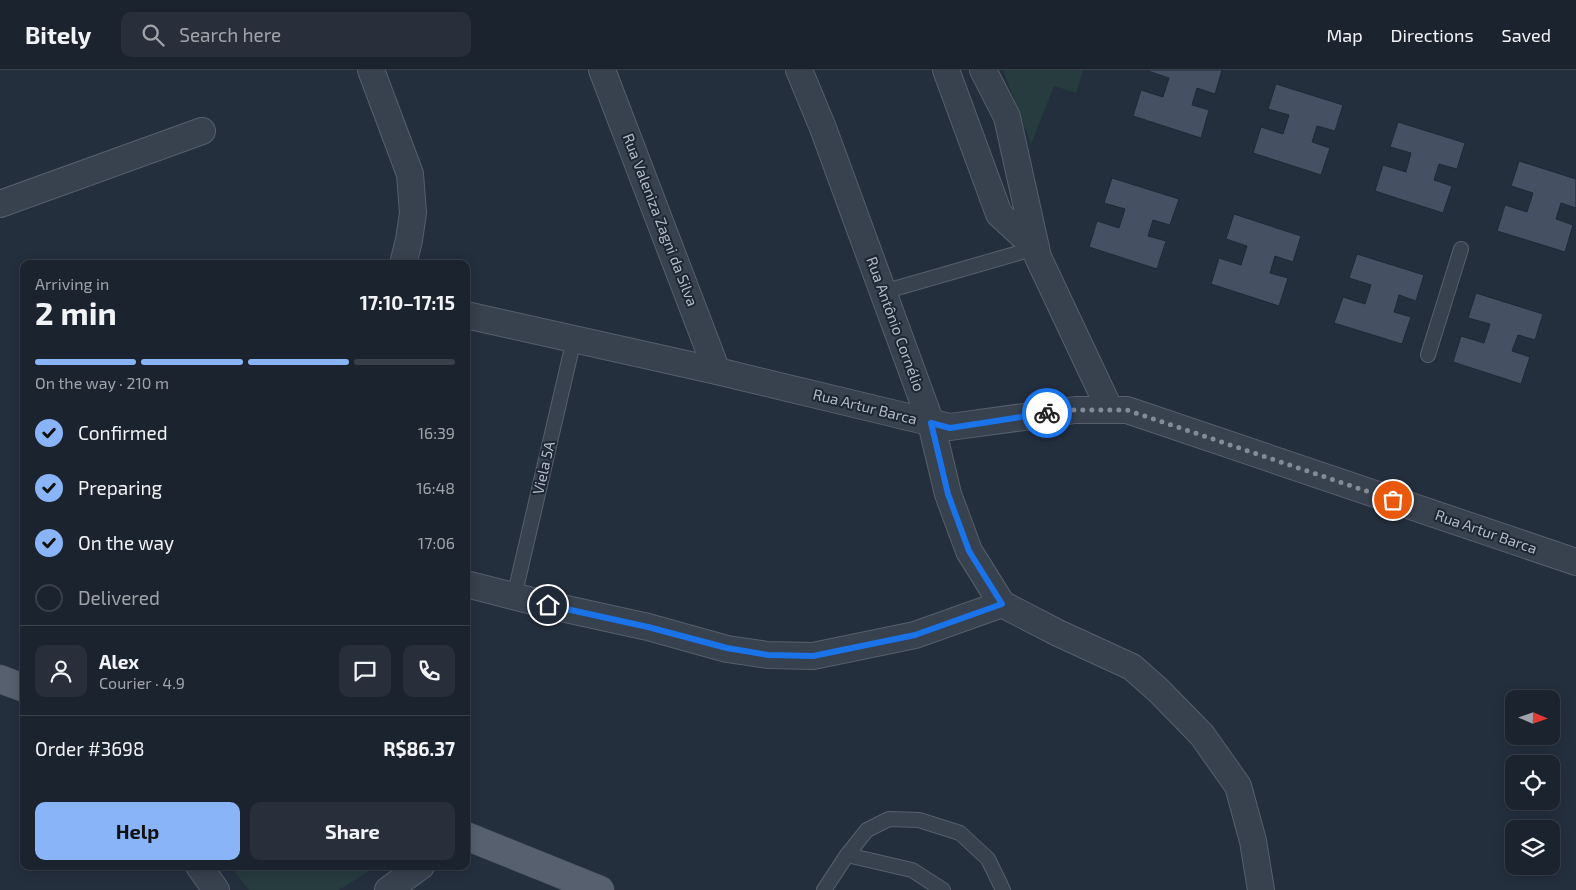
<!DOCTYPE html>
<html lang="en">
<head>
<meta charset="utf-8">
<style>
  :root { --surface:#1b232e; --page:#282f3a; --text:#f1f3f6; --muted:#a0a4aa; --line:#39404a; --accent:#8ab4f8 }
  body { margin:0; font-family:"Exo 2",sans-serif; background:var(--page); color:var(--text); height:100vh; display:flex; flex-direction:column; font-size:19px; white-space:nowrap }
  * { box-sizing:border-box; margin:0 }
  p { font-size:16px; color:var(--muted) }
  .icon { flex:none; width:28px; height:28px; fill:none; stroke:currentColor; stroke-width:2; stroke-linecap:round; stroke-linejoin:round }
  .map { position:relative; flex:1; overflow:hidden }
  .drawer { position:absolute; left:20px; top:190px; width:450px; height:610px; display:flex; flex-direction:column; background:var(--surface); border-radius:10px; box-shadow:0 2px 12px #0003,0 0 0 1px var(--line) }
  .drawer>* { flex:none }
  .needle { width:32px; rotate:92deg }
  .fabs { position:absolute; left:1505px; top:620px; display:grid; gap:10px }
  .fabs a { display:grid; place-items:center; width:55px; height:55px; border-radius:10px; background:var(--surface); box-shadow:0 2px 12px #0003,0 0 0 1px var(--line); font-size:25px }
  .pin { position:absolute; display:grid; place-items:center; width:42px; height:42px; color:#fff; margin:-21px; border:2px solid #fff; border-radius:50%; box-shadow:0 1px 5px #0007 }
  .courier { position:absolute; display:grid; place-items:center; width:50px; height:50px; margin:-25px; border:4px solid #1a73e8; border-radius:50%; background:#fff; color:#222; box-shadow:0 1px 6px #0007 }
  .summary em { font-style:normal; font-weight:700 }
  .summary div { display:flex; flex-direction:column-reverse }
  .summary { display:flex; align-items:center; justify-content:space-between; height:85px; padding:0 15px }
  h1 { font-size:32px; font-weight:700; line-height:38px }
  .bar { display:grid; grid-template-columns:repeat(4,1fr); gap:8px 5px; align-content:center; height:60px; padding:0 15px }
  .bar i { height:6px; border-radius:4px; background:var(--line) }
  .bar .selected { background:var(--accent) }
  .bar p { grid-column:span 4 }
  .line { display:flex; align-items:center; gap:12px; padding:0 15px; border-top:1px solid var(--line) }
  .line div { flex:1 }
  .round { display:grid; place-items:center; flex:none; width:52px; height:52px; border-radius:10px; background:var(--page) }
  ol { padding:0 15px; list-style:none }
  li { display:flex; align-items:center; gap:15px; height:55px }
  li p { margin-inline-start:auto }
  li .icon { padding:5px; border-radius:50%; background:var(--accent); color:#111; stroke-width:4 }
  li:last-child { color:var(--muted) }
  li i { width:28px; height:28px; border:2px solid var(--line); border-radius:50% }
  .action { display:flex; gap:10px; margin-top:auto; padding:10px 15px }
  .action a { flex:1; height:58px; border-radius:10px; background:var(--accent); color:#111; font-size:20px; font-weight:700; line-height:58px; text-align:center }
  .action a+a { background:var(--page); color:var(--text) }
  header { display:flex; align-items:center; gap:30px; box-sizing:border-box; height:70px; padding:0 25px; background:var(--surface); border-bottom:1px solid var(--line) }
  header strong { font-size:24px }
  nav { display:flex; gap:28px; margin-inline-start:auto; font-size:18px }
  .search { width:350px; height:45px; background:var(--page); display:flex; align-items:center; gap:12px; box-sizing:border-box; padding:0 18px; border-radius:10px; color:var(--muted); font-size:19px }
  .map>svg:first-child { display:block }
</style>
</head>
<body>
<header>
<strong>Bitely</strong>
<div class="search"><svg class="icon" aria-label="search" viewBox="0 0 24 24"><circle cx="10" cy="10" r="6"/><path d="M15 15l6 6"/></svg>Search here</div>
<nav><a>Map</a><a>Directions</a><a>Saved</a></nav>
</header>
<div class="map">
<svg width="1576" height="820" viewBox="0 0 1576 820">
  <rect width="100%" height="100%" fill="#242f3e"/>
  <!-- green -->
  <g fill="#263c3f">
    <path d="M1003,0H1083L1076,23L1054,16L1031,74Z"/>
    <path d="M230,796H377L339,820H249Z"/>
  </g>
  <!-- building -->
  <g fill="#455162" stroke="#1f2835">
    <path d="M1148,0H1222L1215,24L1197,18L1192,35L1209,40L1201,68L1133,46L1141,20L1163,27L1169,8L1148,1Z"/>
    <path d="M1276,14L1343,35L1335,61L1317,56L1312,72L1330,78L1321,105L1253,83L1261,57L1283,64L1289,45L1268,39Z"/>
    <path d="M1398,52L1465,73L1457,99L1439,94L1434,110L1452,116L1443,143L1375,121L1383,95L1406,102L1411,83L1390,77Z"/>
    <path d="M1519,91L1576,109V138L1561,133L1556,149L1573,155L1565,182L1497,161L1505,135L1527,142L1533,123L1511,116Z"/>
    <path d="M1112,108L1179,129L1170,155L1153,150L1148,166L1166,171L1157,199L1089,177L1097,151L1119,158L1125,139L1104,133Z"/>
    <path d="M1234,144L1301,166L1293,192L1275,186L1270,203L1288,208L1279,236L1211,214L1219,188L1241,195L1247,176L1226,169Z"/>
    <path d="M1357,184L1424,205L1416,231L1399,225L1394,242L1411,247L1402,274L1334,253L1343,227L1365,234L1371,215L1349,208Z"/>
    <path d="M1476,223L1543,244L1535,270L1518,265L1512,281L1530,287L1521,314L1453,292L1461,266L1484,273L1490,254L1468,248Z"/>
  </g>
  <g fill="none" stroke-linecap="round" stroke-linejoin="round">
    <!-- service casing -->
    <g stroke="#565f6c" stroke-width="16">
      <g id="service">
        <path d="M883,222L1036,178"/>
        <path d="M1428,285L1461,179"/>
        <path d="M514,527L574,269"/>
        <path d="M847,785L912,800L943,820"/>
        <path d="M824,820L847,785L867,760L889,749L919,750L960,763L988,789L1003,820"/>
      </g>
    </g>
    <!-- minor casing -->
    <g stroke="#565f6c" stroke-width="28">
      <g id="minor">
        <path d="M371,0L410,104L413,143L409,170L403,194"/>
        <path d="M602,0L717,301"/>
        <path d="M799,0L823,58L931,353L948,424L969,481L1002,534"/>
        <path d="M946,0L999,144L1036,178"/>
        <path d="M983,0L1007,47L1038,187L1110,340"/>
        <path d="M0,134L202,61"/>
        <path d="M466,245L717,301L950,357L1075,340H1127L1576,492"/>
        <path d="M466,514L548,535L648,557L727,579L768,585L813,586L915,565L1002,534"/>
        <path d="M1002,534L1058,563L1132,597L1158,620L1202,665L1238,716L1253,771L1261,820"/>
        <path d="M199,796L216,820"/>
        <path d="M388,820L421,796"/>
      </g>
    </g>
    <!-- primary casing -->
    <g stroke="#414a57" stroke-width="29">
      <g id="primary">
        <path d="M0,609L24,618"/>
        <path d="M466,766L600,820"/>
      </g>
    </g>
    <!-- service -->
    <use href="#service" stroke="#38414e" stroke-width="14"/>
    <!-- minor -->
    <use href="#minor" stroke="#38414e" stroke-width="26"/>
    <!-- primary -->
    <use href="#primary" stroke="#56606e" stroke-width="28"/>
  </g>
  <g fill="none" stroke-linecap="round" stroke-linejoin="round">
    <!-- done -->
    <path stroke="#828b98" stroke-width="5" stroke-dasharray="0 9" d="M1047,343L1075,340H1127L1393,430"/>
    <!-- route -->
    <path stroke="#1a73e8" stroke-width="6" d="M548,535L648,557L727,578L768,585L813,586L915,565L1002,534L969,481L948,424L931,353L950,358L1047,343"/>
  </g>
  <g text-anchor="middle" stroke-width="4" stroke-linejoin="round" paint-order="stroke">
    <!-- street labels -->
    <g font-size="15" fill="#b4bcc9" stroke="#1d2633">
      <text transform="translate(660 150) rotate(69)" y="5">Rua Valeniza Zagni da Silva</text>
      <text transform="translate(895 254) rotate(70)" y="5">Rua Antônio Cornélio</text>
      <text transform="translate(865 337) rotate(14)" y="5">Rua Artur Barca</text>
      <text transform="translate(544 398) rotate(-77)" y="5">Viela 5A</text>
      <text transform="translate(1486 462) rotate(19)" y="5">Rua Artur Barca</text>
    </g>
  </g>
</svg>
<div class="fabs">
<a><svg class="needle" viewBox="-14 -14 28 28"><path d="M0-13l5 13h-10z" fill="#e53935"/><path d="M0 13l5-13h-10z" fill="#a0a4aa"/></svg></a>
<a><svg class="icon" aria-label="locate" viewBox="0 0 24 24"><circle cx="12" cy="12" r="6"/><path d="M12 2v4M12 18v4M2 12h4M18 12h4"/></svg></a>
<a><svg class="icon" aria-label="layers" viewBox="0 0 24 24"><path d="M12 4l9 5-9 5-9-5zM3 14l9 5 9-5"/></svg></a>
</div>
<div class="pin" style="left:1393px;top:430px;background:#ea580c"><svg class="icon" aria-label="bag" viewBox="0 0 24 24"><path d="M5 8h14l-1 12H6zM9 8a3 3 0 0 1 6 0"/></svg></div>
<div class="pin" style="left:548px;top:535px;background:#1f2937"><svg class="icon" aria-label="home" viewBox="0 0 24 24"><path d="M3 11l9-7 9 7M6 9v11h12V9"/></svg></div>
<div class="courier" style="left:1047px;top:343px"><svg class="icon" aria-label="bike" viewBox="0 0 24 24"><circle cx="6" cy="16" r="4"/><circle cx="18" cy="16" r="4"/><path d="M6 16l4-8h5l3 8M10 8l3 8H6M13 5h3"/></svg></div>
<section class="drawer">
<div class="summary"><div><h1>2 min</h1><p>Arriving in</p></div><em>17:10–17:15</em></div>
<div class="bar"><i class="selected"></i><i class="selected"></i><i class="selected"></i><i></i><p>On the way · 210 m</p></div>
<ol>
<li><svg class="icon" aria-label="check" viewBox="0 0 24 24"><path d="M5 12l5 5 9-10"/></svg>Confirmed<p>16:39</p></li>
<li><svg class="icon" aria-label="check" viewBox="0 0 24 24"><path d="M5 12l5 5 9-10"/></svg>Preparing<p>16:48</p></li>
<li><svg class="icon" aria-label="check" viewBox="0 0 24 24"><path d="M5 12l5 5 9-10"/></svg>On the way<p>17:06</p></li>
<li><i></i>Delivered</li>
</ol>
<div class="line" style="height:90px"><a class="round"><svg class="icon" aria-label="person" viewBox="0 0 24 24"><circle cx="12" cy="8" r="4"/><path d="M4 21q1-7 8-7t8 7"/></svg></a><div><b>Alex</b><p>Courier · 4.9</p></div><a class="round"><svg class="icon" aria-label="chat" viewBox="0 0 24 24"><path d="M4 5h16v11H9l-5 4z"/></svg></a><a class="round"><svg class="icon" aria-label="phone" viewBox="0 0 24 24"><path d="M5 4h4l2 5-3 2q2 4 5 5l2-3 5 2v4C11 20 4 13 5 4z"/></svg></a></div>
<div class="line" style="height:65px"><div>Order #3698</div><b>R$86.37</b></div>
<div class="action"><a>Help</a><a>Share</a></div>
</section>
</div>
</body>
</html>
